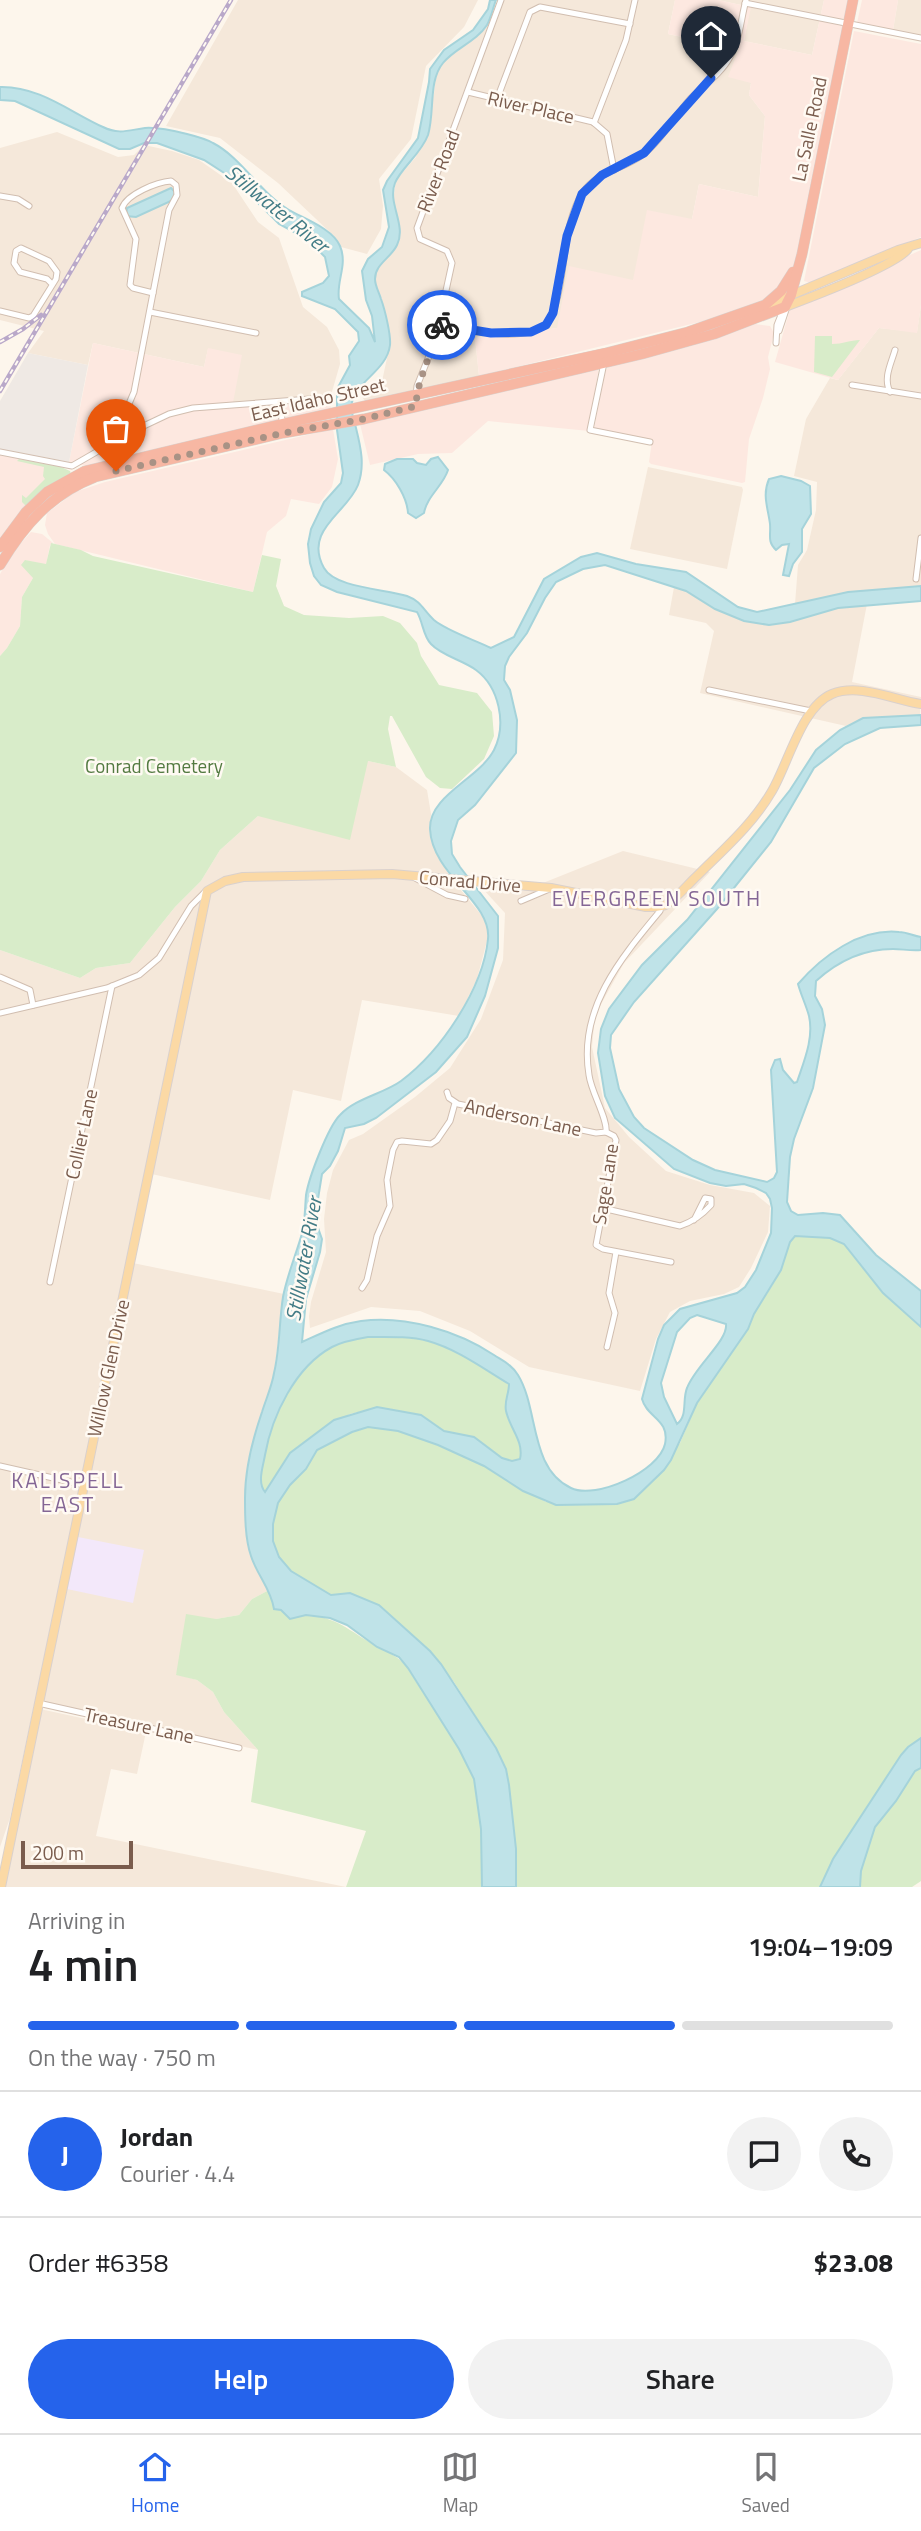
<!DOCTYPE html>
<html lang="en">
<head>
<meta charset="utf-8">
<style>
  :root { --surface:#fff; --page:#f2f2f2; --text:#202124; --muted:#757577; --line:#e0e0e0; --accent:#2563eb }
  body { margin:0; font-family:"Titillium Web",sans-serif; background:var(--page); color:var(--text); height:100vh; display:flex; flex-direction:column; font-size:26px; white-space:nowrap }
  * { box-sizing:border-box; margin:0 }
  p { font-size:23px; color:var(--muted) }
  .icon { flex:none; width:38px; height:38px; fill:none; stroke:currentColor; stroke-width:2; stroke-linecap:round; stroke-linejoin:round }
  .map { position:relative; height:1887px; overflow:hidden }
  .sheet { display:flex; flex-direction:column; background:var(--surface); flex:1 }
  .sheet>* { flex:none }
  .scale { position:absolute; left:21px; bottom:18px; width:112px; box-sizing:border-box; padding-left:7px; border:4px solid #7a5c4d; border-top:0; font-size:19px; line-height:24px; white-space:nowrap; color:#7a5c4d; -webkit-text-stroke:5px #fffaf3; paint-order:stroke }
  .pin { position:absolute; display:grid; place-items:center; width:60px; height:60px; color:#fff; margin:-72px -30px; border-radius:50% 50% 50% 0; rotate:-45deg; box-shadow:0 0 7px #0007 }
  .pin .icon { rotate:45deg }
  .courier { position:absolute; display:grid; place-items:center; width:70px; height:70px; margin:-35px; border:5px solid #2563eb; border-radius:50%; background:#fff; color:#222; box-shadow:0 2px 9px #0007 }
  .head em { font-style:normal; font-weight:600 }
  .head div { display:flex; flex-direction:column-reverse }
  .head { display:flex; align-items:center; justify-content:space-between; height:119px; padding:0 28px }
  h1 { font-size:46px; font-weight:600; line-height:52px }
  .bar { display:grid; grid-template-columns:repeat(4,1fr); gap:10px 7px; align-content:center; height:84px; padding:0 28px }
  .bar i { height:9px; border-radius:5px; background:var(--line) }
  .bar .active { background:var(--accent) }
  .bar p { grid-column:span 4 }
  .line { display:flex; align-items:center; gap:18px; padding:0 28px; border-top:2px solid var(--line) }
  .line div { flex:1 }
  .round { display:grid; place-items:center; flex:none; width:74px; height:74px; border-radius:37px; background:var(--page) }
  .cta { display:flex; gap:14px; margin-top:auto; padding:14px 28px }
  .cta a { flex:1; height:80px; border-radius:42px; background:var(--accent); color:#fff; font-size:28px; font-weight:600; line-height:80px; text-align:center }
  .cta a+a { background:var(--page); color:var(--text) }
  .dock { display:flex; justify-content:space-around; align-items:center; height:98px; border-top:2px solid var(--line); background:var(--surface); font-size:19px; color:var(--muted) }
  .dock a { display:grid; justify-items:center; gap:4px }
  .dock .active { color:var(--accent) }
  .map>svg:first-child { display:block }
</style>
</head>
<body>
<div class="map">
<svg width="921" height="1887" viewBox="0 0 921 1887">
  <rect width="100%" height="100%" fill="#fdf6ec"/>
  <!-- residential -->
  <g fill="#f5e8da">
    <path d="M238,0H478L464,27L426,66L411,139L379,179L383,206L381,229L367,254L341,247L334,236L278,183L220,138L166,126Z"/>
    <path d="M500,0H675L668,34L739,49L751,83L749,95L765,116L758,197L699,184L692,219L633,280L558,328L475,338L479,376L366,402L362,397L365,392L381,386L390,344L382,300L374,283L375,271L398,244L397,215L393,202L396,180L416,157L434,94L436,74L444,61L476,37L487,25Z"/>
    <path d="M718,0H824L812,55L744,41L750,7Z"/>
    <path d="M898,0H921V36L893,30Z"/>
    <path d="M57,132L118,157L134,155L144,145L172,151L199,160L232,183L258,222L279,238L303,307L327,327L339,350L340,364L329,402L232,408L208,349L204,367L93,343L88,365L28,353L44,331L0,320V148Z"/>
    <path d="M921,305V586L848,592L795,604L798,565L807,550L816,510L817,482L794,476L806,419L830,378L838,380L879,328L917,332Z"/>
    <path d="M648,467L742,487L743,490L727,569L630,549Z"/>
    <path d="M674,587L686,591L715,609L744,621L769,625L790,622L838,608L867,604L852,682L921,697L920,715L863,718L846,726L700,693L714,631L706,623L669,615Z"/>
    <path d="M368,761L396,767L427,790L431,814L430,831L439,858L451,878L487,922L488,937L477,979L459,1016L362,1000L341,1101L293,1090L270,1200L147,1173L128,1262L284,1294L274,1373L253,1445L260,1576L269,1590L252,1599L239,1615L216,1619L176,1674L197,1680L213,1692L224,1712L258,1750L35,1700L10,1818L0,1847V950L80,978L96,968L130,963L175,907L201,881L220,850L258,816Z"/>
    <path d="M623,851L710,872L624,963L595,1015L592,1047L605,1108L629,1137L666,1171L710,1185L754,1193L770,1206L768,1232L751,1268L739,1287L724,1294L690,1301L670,1312L656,1339L640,1391L529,1367L470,1331L420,1311L371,1307L310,1328L309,1316L311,1302L326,1252L324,1219L327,1193L333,1170L349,1140L363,1134L415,1097L450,1068L481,1019L503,960L505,913L483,889L523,891Z"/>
    <path d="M40,1709L146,1732L137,1774L111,1769L96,1836L346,1887H0Z"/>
  </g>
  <!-- commercial -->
  <g fill="#fde8e0">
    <path d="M675,0H718L751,7L744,41L812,55L824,0H849L793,278L785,293L720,317L479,376L475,338L557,328L569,266L633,280L647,210L692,219L699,184L758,197L765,116L749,95L751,83L728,77L739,49L668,34Z"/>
    <path d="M862,0H898L893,30L857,23Z"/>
    <path d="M854,31L921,44V237L811,283L804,281Z"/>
    <path d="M921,250V305L917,333L879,328L838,380L775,362L790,309Z"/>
    <path d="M755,324L770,326L774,333L768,357L770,369L763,398L749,439L745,482L742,483L651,464L649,462L652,441L594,429L605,371L610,365L691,346Z"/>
    <path d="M93,343L204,367L208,348L242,355L232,408L329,402L332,411L86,466L69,462Z"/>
    <path d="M599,366L589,431L488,421L452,453L418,454L370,465L360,424L571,376Z"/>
    <path d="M333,429L338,459L332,487L319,504L291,499L286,516L267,532L253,592L55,544L48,534L45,525L47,513L75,492L105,482Z"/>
    <path d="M0,455L61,467L71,473L0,541Z"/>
    <path d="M31,532L42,534L53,543L50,545L46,565L25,560L33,578L22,597L20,626L7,648L0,656V574L13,552Z"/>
  </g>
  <!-- industrial -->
  <path fill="#efe9e4" d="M28,353L88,365L69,462L0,449V401Z"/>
  <!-- education -->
  <path fill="#f3e8fa" d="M78,1537L144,1550L133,1603L67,1589Z"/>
  <!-- green -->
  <g fill="#d8ecc9">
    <path d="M815,336H832V344C843,344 850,340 860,340L832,377L814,372Z"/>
    <path d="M19,459L61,467L70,471L71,474L26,506L22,502V495L26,498L45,479L43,476L44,467L17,461Z"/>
    <path d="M51,543L81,550L93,556L253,592L262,555L281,559L276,586L284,606L304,615L349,618L383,616L400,623L417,643L421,656L439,685L477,693L492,712L494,736L484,759L452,789L440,788L426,777L392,716H390L388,729L396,767L368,761L350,840L258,816L220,850L201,881L175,907L130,963L96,968L80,978L0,950V656L7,648L20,626L22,597L33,578L21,565L25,560L46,564Z"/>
    <path d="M795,1236L830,1238L844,1244L883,1293L921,1327V1738L908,1747L901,1755L833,1859L820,1887H516V1848L506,1769L496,1748L454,1682L430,1651L379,1605L350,1593L331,1595L291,1571L279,1557L273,1541V1524L278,1503L290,1485L306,1469L317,1450L352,1432L368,1427L398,1431L438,1445L484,1466L546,1502L617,1504L680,1443L697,1403L748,1329L754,1314L772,1286L781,1270L790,1242Z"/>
    <path d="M368,1337C388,1337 409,1336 428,1341C457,1349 484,1369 510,1384C509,1395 504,1401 506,1412C510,1429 524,1441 520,1459L512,1461L502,1458L474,1437L444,1431L421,1415L363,1411L350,1414L314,1435L290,1453L265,1492C257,1482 263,1468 265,1456C272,1416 295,1368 332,1347C343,1341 356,1339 368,1337Z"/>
    <path d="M269,1590L274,1609L281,1610L290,1618C330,1610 344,1628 376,1646C389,1653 398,1656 408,1668C428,1705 460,1738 474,1779C483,1804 484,1860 482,1887H346L366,1831L251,1802L258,1750L224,1712L213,1692L197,1680L176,1675L186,1614L216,1619L239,1615L252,1599Z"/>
    <path d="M921,1768V1881L912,1887H860L861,1871L875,1827L896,1801L915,1771Z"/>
  </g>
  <!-- water -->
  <g fill="#bfe3e8" stroke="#a5d3da" stroke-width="2" fill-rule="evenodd">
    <path d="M490,0H496C493,8 491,18 487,25C476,42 455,48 443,63C428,81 435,112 428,135C421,154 401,168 395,183C387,203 407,225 397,245C391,258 375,264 375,279C375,286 379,292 381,299C385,310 391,335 390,345C387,370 358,380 352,402C350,411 354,420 356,428C361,448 365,466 358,485C347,513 303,530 324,568C335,588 385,589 407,596C421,601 424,611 434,620C447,631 475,640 491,648L514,637L544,579L581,557L597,553L636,564L686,572L738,607L757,612L848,592L921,586V601L838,608L790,622L769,625L744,621L715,609L686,591L605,565L583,569L556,582L545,598L527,633L509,657L505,666L504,680L510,690L517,720L516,753L475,805L458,820L451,841L452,854L460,867L498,916V948L485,996L467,1037L436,1072L376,1118L364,1124L345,1128L338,1151L330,1166L322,1174L317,1205V1225L322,1239L320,1252L306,1299L302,1342C322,1333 339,1324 361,1321C405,1315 458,1331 494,1355C503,1361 512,1365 518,1375C539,1409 529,1468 571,1488C596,1500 659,1471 665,1444C670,1419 647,1418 642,1399L658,1339L664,1325L680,1309L737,1293L745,1287L756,1270L771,1233L772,1208L770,1199L766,1193L756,1188L744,1184L726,1186L710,1183L674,1169L615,1118L605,1096L598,1053L601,1029L609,1009L642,965L687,920L790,790L816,750L840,730L863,718L921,715V725L880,728L845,744L814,768L771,842L717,909L634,1002L611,1035L610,1048L619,1089L634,1117L644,1128L693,1160L715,1170L767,1182L774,1178L777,1172L771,1070L775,1060L780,1059L783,1070L794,1083L797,1082C804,1061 814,1038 809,1016C806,1005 801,995 798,984C822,956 860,928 899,932C907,932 913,936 921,937V950C911,951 902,949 893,949C863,949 838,961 816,981L815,996L822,1009L825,1025L813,1088L794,1139L790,1157L787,1202L791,1211L798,1215L823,1213L840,1215L876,1255L921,1291V1327L883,1293L844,1244L830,1238L795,1236L790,1242L781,1270L754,1314L748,1329L697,1403L671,1460L664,1470L634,1499L617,1504L556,1505L523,1491L484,1466L438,1445L398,1431L368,1427L352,1432L317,1450L306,1469L290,1485L278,1503L273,1524V1541L279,1557L291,1571L331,1595L350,1593L379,1605L430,1651L441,1664L496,1748L506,1769L509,1785L516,1849V1887H482L481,1829L474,1779L459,1749L408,1668L399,1657L377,1647L347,1625L330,1618L306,1615L290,1619L281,1610L274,1609C271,1589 257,1575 251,1556C245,1539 245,1515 245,1498C245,1470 253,1438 262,1412C266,1399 272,1386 274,1373C280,1348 279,1322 283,1297C287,1275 297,1252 303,1230C305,1218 305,1207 306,1195C309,1177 328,1127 340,1115C356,1098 383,1094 401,1081C441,1051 483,989 488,939C492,902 432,875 430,829C429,795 479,779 494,750C507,724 499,687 476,670C463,660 442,656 431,644C423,636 423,622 417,612L337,592L321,585L314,576L310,563L308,544L311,529L324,502L341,483L343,473L337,430V389L350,365L349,356L359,341L358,332L335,309L302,296V292L323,283L329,276L325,257L307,239L279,224L235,180L204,160L157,143H144L130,149H119L15,101L0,100V87C39,86 70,112 103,127C119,135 129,130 145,128C158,127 175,131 187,134C195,136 206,139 213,143C242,158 260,193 289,210C305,219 333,229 340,246C348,265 336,281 339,299L369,328L375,342L372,316L366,300L362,271L368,259L382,247L389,227L383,190L387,181L418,138L429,82L430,69L444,50L473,30L488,9ZM697,1315L726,1324C728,1341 695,1366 687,1388C682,1400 688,1416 677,1424L664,1397L661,1383L677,1332L690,1318ZM368,1337C388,1337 409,1336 428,1341C457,1349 484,1369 509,1384C509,1394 504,1401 506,1411C510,1429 524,1441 520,1459L512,1461L502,1458L474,1437L444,1431L421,1415L377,1407L334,1420L290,1453L265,1492C257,1482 263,1467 265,1455C272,1416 295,1367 332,1347C343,1341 356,1339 368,1337Z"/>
    <path d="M171,188L175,192L173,200L136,217L126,216L127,208Z"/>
    <path d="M438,457L448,470C443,486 427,496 424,513L416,518L408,513C407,498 396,479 384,470L385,464L397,459H413L417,463L426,465L431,459Z"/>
    <path d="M781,476L801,481L810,486L811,514L802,529V552L793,564L789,576L783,575L789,544L782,545L776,550C767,542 771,535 770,524C768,508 762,495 769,479Z"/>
    <path d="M921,1738V1768L915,1771L896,1801L875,1827L861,1871L860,1887H820L833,1859L901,1755L908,1747Z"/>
  </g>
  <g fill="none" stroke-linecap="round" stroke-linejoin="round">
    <!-- minor casing -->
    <g stroke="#d1beb0" stroke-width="7">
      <g id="minor">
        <path d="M745,3L921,38"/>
        <path d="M468,92L593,122L607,134L614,170"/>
        <path d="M497,99L530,12L540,7L630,24"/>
        <path d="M594,123L626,40L635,0"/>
        <path d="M171,181L176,185L177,195L169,210L153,293L133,288L130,285L136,239L122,208C127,194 157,182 171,181Z"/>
        <path d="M0,196L18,199L29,206"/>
        <path d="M0,311L29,318L33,316L56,279L57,272L49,261L21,248L16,251L14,263L20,272L47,279L52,284"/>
        <path d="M150,312L256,333"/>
        <path d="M439,324C468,330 521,343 546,325C569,291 558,231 583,192C597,172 623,169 641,156C661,141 674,117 690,99C703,86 722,73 730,57C740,40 741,18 746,0"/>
        <path d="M779,331L786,310"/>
        <path d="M776,343L777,325L783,310"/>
        <path d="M604,363L590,430L650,442"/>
        <path d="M852,385L921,396"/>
        <path d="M890,392C883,378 891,364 895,350"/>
        <path d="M416,396L417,386L435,341L452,263L447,251L420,239L417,228L501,0"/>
        <path d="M281,402L282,423"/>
        <path d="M113,441L134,392L153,293"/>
        <path d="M0,452L72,466L131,432L169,414L193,408L323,398"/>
        <path d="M916,579L921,538"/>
        <path d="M709,690L811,711"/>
        <path d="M415,878L447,895L465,899"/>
        <path d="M521,901L547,890"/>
        <path d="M0,977L30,990L33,1005"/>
        <path d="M0,1013L107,988L139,975L159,958L191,906L205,892"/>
        <path d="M447,1092L449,1098L458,1104L596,1133L606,1132C608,1119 591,1092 589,1075C578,1009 620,959 660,911L661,906"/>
        <path d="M606,1132L614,1136L616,1140L596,1245L603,1249L671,1262"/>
        <path d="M602,1208L680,1226C692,1222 703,1214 711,1205V1199L705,1198L694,1220"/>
        <path d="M50,1282L112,986"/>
        <path d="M362,1288L367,1280L377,1236L390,1206L387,1180L393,1150L397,1142L402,1141L431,1144L437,1140L450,1121L455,1103"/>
        <path d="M607,1347L615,1313L609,1293L616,1252"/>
        <path d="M0,1466L84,1485"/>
        <path d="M38,1703L239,1748"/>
      </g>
    </g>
    <!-- major casing -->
    <g stroke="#dad1cd" stroke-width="10">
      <g id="major">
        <path d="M770,304L898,250L921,243"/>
        <path d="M785,307C809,298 895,266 908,249"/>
        <path d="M1,1887L207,891L225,881L243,877L392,874L551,888L646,907C653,907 661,908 667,904C678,897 688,884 698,875C724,849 753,824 772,791C788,764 802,706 832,694C859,683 894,700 921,704"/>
      </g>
    </g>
    <!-- highway casing -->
    <g stroke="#dad1cd" stroke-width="11">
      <g id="highway">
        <path d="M0,547L26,512L47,492L85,471L282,424L606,353L688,332L765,305L781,291L793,272"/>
        <path d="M0,565C24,525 51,494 95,477L283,433L364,419L642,354L714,334L785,307L791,295L802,254L853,0"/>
      </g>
    </g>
    <!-- minor -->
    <use href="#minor" stroke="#fff" stroke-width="5"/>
    <!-- major -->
    <use href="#major" stroke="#fbd9a5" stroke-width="8"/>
    <!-- highway -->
    <use href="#highway" stroke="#f7b7a3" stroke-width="10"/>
    <!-- rail casing -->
    <g stroke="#b9a8c9" stroke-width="4.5">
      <g id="rail">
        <path d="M0,342L23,329L41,315"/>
        <path d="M0,391L231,0"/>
      </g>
    </g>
    <!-- rail -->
    <use href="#rail" stroke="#fffaf3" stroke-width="2" stroke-dasharray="5" stroke-linecap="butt"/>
  </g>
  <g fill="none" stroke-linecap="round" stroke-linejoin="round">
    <!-- done -->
    <path stroke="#a89285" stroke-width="7" stroke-dasharray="0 12.6" d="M116,471L283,433L364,419L416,406C417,378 433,353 439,324L442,325"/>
    <!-- route -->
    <path stroke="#2563eb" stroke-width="9" d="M442,325L491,333L531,332L546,325L553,313L567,236L582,194L602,175L644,153L711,78"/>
  </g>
  <g text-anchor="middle" stroke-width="5" stroke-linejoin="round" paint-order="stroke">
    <!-- street labels -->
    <g font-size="19" fill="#7a5c4d" stroke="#fffaf3">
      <text transform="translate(531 107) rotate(13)" y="7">River Place</text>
      <text transform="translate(809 129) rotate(-78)" y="7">La Salle Road</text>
      <text transform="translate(438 171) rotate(-69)" y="7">River Road</text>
      <text transform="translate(318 399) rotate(-13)" y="7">East Idaho Street</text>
      <text transform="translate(470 881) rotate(5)" y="7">Conrad Drive</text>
      <text transform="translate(523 1117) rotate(12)" y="7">Anderson Lane</text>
      <text transform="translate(81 1134) rotate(-78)" y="7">Collier Lane</text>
      <text transform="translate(605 1184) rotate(-81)" y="7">Sage Lane</text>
      <text transform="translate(108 1368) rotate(-78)" y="7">Willow Glen Drive</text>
      <text transform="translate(139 1725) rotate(12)" y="7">Treasure Lane</text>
    </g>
    <!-- park labels -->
    <g font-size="19" fill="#537a41" stroke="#fffaf3">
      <text x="154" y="773">Conrad Cemetery</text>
    </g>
    <!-- water labels -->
    <g font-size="21" font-style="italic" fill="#437c86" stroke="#fffaf3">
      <text transform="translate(277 209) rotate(39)" y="7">Stillwater River</text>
      <text transform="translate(304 1259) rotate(-80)" y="7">Stillwater River</text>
    </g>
    <!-- neighbourhood labels -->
    <g font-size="21" letter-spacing="2" fill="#846695" stroke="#fffaf3">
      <text x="657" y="906">EVERGREEN SOUTH</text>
      <text x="68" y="1488">KALISPELL<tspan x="68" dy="24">EAST</tspan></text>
    </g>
  </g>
</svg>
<div class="scale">200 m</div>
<div class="pin" style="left:116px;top:471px;background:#ea580c"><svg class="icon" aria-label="bag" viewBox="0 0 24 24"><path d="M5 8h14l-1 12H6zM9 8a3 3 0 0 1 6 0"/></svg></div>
<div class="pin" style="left:711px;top:78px;background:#1f2937"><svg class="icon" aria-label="home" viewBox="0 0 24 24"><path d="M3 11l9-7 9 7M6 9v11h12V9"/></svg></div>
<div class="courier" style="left:442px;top:325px"><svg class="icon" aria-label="bike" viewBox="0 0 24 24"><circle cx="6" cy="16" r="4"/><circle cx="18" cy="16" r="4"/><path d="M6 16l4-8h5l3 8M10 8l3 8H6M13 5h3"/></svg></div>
</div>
<section class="sheet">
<div class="head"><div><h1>4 min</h1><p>Arriving in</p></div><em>19:04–19:09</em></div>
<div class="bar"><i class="active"></i><i class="active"></i><i class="active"></i><i></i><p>On the way · 750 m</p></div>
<div class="line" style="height:126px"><b class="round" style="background:var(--accent);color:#fff">J</b><div><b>Jordan</b><p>Courier · 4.4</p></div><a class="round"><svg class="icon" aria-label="chat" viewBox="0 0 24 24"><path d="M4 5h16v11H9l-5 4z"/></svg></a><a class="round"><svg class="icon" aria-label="phone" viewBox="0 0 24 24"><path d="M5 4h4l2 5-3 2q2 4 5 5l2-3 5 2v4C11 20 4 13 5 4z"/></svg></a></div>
<div class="line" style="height:91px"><div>Order #6358</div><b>$23.08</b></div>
<div class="cta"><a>Help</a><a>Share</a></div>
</section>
<nav class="dock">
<a class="active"><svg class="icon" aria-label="home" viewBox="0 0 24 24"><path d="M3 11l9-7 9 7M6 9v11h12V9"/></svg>Home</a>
<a><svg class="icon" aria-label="map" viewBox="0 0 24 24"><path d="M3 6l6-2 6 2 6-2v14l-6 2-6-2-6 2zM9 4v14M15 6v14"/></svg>Map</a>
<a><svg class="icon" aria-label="saved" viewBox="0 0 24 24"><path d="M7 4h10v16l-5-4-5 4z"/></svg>Saved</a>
</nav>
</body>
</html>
